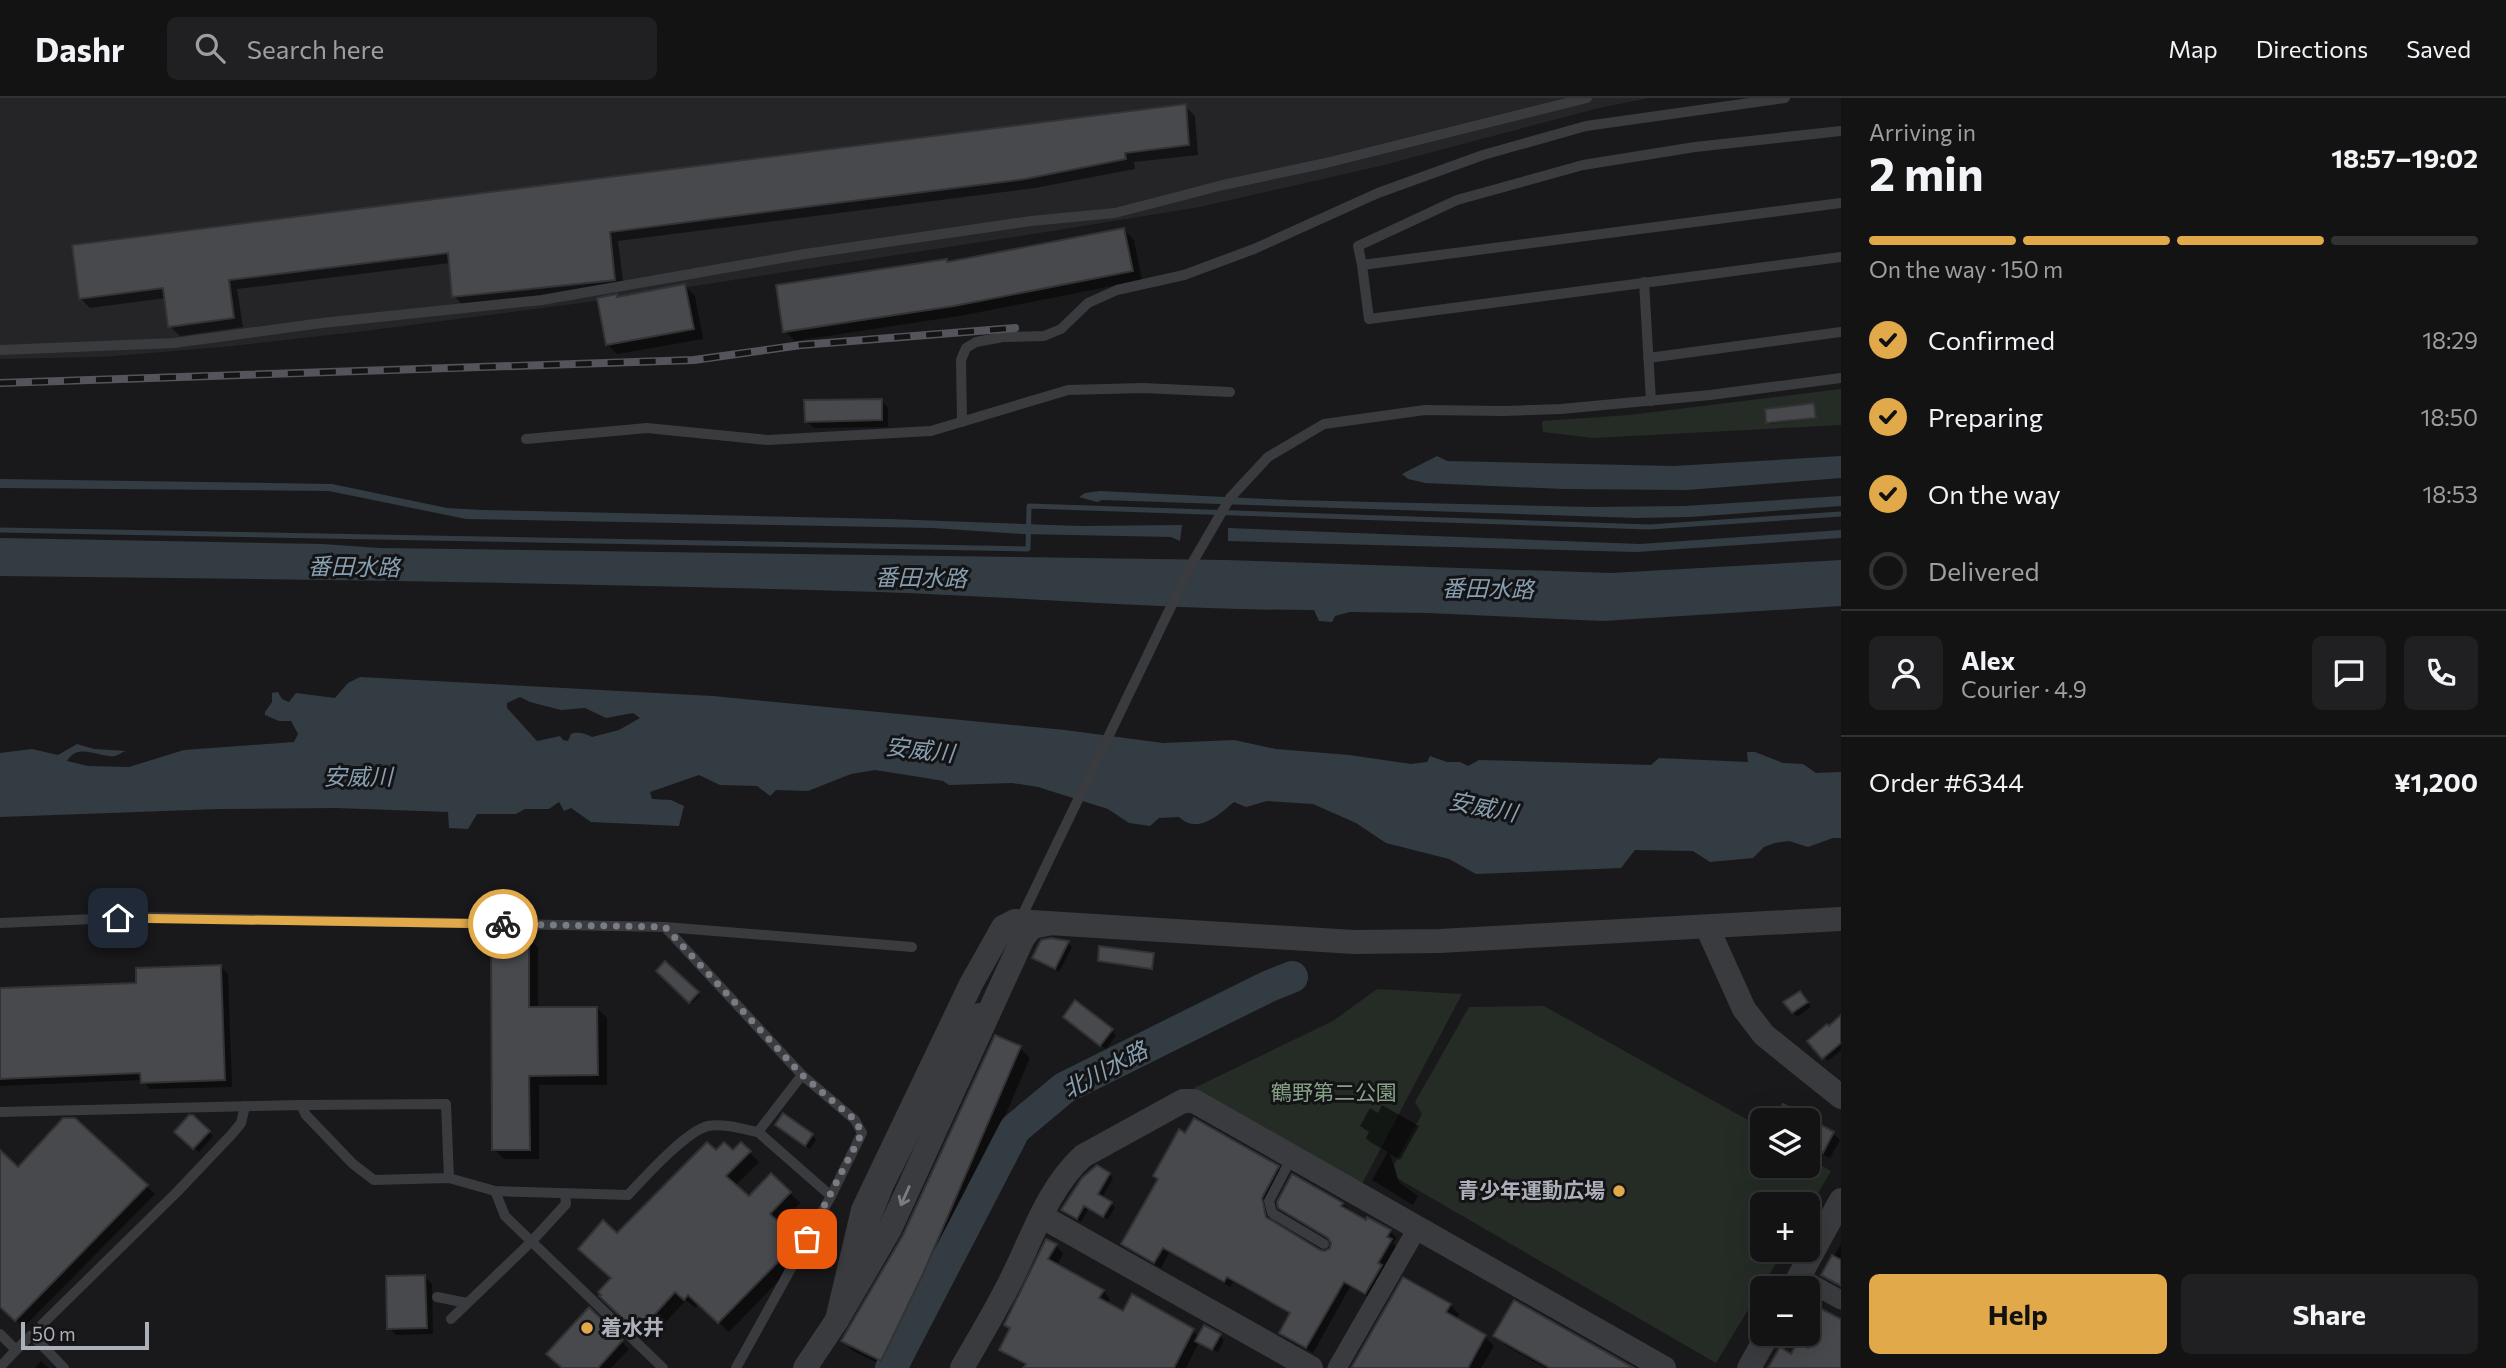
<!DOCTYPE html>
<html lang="en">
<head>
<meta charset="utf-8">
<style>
  :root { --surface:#131314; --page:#202022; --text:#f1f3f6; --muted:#9d9ea0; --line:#323234; --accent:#e1a94a }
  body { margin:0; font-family:Commissioner,"Noto Sans JP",sans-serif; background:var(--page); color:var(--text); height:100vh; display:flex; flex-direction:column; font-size:26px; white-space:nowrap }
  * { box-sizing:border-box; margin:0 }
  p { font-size:23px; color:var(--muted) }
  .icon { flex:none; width:38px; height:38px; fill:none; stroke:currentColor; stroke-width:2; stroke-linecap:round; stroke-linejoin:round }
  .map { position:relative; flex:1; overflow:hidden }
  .panel { display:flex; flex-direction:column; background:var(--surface); width:665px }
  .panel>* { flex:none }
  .buttons { position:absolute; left:1750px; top:1010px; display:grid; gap:14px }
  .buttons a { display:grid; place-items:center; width:70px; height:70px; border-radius:10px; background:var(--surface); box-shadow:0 7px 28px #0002,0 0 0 2px var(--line); font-size:35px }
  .scale { position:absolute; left:21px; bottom:18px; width:128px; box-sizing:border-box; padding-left:7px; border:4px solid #acb1b9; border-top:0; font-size:19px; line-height:24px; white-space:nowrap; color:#acb1b9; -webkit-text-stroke:5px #141416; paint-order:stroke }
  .pin { position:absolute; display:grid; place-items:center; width:60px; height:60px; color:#fff; margin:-30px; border-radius:14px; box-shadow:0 4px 10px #0006 }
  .courier { position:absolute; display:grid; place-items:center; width:70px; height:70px; margin:-35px; border:5px solid #e1a94a; border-radius:50%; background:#fff; color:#222; box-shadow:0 2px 9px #0007 }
  .overview em { font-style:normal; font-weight:700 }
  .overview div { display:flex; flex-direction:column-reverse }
  .overview { display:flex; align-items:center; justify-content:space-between; height:119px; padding:0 28px }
  h1 { font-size:46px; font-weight:700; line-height:52px }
  .bar { display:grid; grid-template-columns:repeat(4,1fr); gap:10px 7px; align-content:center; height:84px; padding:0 28px }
  .bar i { height:9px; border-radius:5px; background:var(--line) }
  .bar .selected { background:var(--accent) }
  .bar p { grid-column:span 4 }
  .line { display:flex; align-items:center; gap:18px; padding:0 28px; border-top:2px solid var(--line) }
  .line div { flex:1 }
  .round { display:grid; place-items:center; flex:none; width:74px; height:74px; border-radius:10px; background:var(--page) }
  ol { padding:0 28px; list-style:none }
  li { display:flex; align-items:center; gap:21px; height:77px }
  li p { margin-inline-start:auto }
  li .icon { padding:7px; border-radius:50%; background:var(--accent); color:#111; stroke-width:4 }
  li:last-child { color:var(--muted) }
  li i { width:38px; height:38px; border:4px solid var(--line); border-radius:50% }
  .primary-button { display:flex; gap:14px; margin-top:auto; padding:14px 28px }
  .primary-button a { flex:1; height:80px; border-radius:10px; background:var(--accent); color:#111; font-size:28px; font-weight:700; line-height:80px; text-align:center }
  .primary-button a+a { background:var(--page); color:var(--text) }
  header { display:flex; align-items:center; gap:42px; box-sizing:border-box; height:98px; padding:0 35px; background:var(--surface); border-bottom:2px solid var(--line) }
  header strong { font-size:33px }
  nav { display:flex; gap:38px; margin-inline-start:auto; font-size:24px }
  .search { width:490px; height:63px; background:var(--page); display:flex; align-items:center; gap:18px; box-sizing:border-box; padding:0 24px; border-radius:10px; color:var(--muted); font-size:26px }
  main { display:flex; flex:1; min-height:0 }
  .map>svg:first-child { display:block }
</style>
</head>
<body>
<header>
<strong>Dashr</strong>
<div class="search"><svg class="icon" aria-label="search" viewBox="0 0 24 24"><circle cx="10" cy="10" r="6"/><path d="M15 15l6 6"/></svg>Search here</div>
<nav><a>Map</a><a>Directions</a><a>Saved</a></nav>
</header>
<main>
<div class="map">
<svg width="1841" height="1270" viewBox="0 0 1841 1270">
  <rect width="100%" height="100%" fill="#19191b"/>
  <!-- built -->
  <path fill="#252528" d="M0,0H1649L1599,10L1380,68L1200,109L1052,133L597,203L364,233L233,248L102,259L0,261Z"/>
  <!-- green -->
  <g fill="#252c26">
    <path d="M1841,291V327L1593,340L1543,334L1542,323L1629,317Z"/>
    <path d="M1377,891L1462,896L1362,1086L1197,993L1194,990L1333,923Z"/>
    <path d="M1544,908L1755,1026L1762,1032V1068H1808V1060L1831,1073L1808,1112V1106H1762V1152H1784L1716,1265L1397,1080L1394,1067L1422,1016L1415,1004L1469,909Z"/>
  </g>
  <!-- water -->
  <g fill="#333c43" fill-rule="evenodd">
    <path d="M1437,358L1447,363L1674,368L1841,358V380L1687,392L1563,391L1425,385L1408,381L1402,376Z"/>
    <path d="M0,381L332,386L447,410L483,412L889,421L1080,428L1182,427L1180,443L1171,439L1022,436L932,430L466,421L329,393L0,390Z"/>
    <path d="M1100,393L1289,402L1591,409L1685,408L1841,398V408L1690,419L1637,420L1102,402L1097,404L1079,399L1085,395Z"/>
    <path d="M1228,430L1640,446L1841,432V440L1636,454L1228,443Z"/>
    <path d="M0,440L322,446L380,450L1225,462L1611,475L1841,462V508L1603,523L1428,515L1350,514L1335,518L1332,524L1319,523L1314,512C1169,512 1024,499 878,494C586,485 293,481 0,478Z"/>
    <path d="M360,579L713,598L1065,632L1163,645L1234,642L1276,651L1349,657L1411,666L1427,664L1430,658L1447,664H1460L1468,668L1479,662L1651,667L1659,660L1748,664L1747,654H1755L1783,665L1803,666L1816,675L1841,674V740H1833L1808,749L1789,743L1775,745L1764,749L1753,760L1710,764L1693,753L1635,752L1621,770L1476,776L1449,761L1386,745L1356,725L1313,706L1267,703L1246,709L1234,704C1218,717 1198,737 1179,719L1159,720L1150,728L1129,725L1108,711L1038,689L1012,685L949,687L943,683L926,680L875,672L851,676L808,693L776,692L770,698L757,688L720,687L699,677L650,694L652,701L671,702L684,708L679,728L591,724L571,710L564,713L559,704L549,711H525L516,716H477L468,731L449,730L448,714L336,710L219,711L0,719V655L32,651L58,657L77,646L94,651L126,653C122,654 119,657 115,658C99,660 78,644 67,663L88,668L129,669L184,652L294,644L298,636L291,623H279L265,617V614L272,604V595L278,594L282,601L289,604L296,595L335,600L348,585ZM520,599L530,604L561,612L585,610L606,620L633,615L640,620L619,632L592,639C587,636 576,633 571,636L568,643L563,642L560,638L537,643L507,610V605Z"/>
  </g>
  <!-- shadow -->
  <g fill="#0007">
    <path d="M1185,8L1195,18L1198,57L1134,64L1135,71L1035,90L618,143L624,191L464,208L454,198L450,165L237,191L243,229L180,238L170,228L166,200L90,210L80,200Z"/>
    <path d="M1124,132L1134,142L1142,182L965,217L795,243L785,233L946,163L949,165Z"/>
    <path d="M685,188L695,198L703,241L617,256L607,246L618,201Z"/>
    <path d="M881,302L888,310V329L814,330L806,323Z"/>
    <path d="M1813,306L1817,321L1770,326L1768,324Z"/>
    <path d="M528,839L538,849V911L597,910L607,920V987H539V1061H504L494,1051Z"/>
    <path d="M1068,845L1072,849L1059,874L1034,859Z"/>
    <path d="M1153,856V872L1099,862Z"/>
    <path d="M665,865L700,897L692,905L658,873Z"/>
    <path d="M221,869L228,876L232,989L150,991L142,982L0,988V892L138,886Z"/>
    <path d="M1804,899L1811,909L1797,919L1793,914Z"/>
    <path d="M1076,905L1116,937L1106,951L1069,923Z"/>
    <path d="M1841,918V952L1828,963L1809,943L1829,930Z"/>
    <path d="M1020,950L1030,960L932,1187L892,1270H888L853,1253L843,1243Z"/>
    <path d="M1382,1007L1419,1028L1400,1062L1390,1056L1399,1084L1418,1098L1413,1107L1372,1082L1388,1054L1370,1044L1366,1040L1369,1034L1360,1028L1370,1010L1378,1015Z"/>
    <path d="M1784,1008L1833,1036L1840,1042L1830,1060L1809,1049L1808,1052V1022H1776Z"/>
    <path d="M192,1019L213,1038L199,1054L177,1034Z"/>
    <path d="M75,1021L155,1096L24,1229L0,1206V1054L18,1071Z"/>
    <path d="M782,1031L812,1037L816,1042L810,1051Z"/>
    <path d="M741,1046L759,1064L735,1088L749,1101L771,1077L800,1105L779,1127L799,1146L786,1161L793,1168L729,1234L699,1206L695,1210L686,1202L650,1241L647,1237L644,1240L602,1198L613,1181L617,1137L716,1055L733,1054Z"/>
    <path d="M1278,1070L1284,1076L1268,1108L1271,1124L1325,1155L1331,1152L1332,1143L1287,1116L1280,1109L1342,1106L1366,1124L1368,1121L1390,1134L1397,1140L1393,1145L1397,1149L1372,1201L1350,1189L1313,1255L1287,1241L1281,1234L1291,1217L1233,1184L1230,1189L1169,1155L1161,1170L1130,1152L1123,1146Z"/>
    <path d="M1109,1076L1113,1080L1102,1100L1115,1109L1108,1121L1089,1110L1081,1124L1063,1112Z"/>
    <path d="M1841,1146V1189L1823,1177Z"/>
    <path d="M1056,1148L1063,1155L1057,1168L1103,1193L1110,1201L1108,1205L1123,1215L1193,1233L1199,1239L1220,1238L1224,1242L1218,1254L1199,1244L1186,1270H1025L1026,1268L1009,1259L1001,1252L1012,1232L1006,1226Z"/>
    <path d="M424,1179L432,1186L433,1236L396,1237L389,1230Z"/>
    <path d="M1808,1206L1841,1223V1270H1770L1792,1258L1804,1236H1808Z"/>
    <path d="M1450,1207L1459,1216L1456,1221L1485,1239L1494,1248L1481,1270H1353Z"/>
    <path d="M589,1212L629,1251L611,1270H564Z"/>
    <path d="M1495,1237L1633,1270H1545L1505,1247Z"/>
    <path d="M41,1263L48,1270H35Z"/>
  </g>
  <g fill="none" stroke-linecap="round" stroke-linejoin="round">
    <!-- stream -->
    <path stroke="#333c43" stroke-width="5" d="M0,432L1028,451L1029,408L1649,429L1841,416"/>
    <!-- river -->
    <path stroke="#333c43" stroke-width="32" d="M891,1270L1015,1031L1064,990L1267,889L1292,879"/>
  </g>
  <!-- building -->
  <g fill="#48494d" stroke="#333336" stroke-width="2">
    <path d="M1186,6L1189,47L1125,55L1126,61L1025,81L610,134L615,182L452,199L448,155L229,182L234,220L168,229L163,190L79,201L72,147Z"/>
    <path d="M1124,130L1133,173L954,208L783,234L776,187L947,161V164Z"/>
    <path d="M685,186L694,231L606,247L597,200L617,196V199Z"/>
    <path d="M882,301V322L805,324L804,302Z"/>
    <path d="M1814,305L1816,320L1766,325L1765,311Z"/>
    <path d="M491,837H529V909H597L598,977L529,978L530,1052H492Z"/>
    <path d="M1051,840L1069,843L1055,871L1032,860L1041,842Z"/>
    <path d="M1099,848L1154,855L1152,871L1098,863Z"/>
    <path d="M665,863L699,894L689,905L656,873Z"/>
    <path d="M221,867L225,982L141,985L140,975L0,981V890L136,885V870Z"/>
    <path d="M1800,893L1808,904L1792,915L1783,904Z"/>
    <path d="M1075,902L1113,931L1100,948L1063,919Z"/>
    <path d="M1841,917V945L1822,961L1807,943L1827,926L1829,928Z"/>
    <path d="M995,937L1021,948L923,1176L881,1263L841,1243L903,1137Z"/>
    <path d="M1783,1006L1834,1034L1823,1055L1808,1047V1022H1774Z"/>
    <path d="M783,1015L813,1036L805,1048L775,1027Z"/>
    <path d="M189,1017H193L210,1033L193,1051L174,1034Z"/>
    <path d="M63,1020H75L148,1087L15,1223L0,1209V1052L18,1069Z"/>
    <path d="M1194,1020L1279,1068L1262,1100L1266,1119L1320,1152L1325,1153L1330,1150L1331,1145L1328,1140L1278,1110L1277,1104L1292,1076L1343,1105L1341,1108L1366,1122L1367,1119L1391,1132L1387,1139L1392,1141L1378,1165L1382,1167L1365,1196L1344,1184L1306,1250L1279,1235L1290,1215L1227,1179L1224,1184L1163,1150L1154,1165L1121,1146L1158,1081L1153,1078L1179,1031L1185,1035Z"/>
    <path d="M707,1044L716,1052L724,1044L733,1052L741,1044L751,1053L726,1078L749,1098L771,1075L791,1094L770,1116L791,1135L778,1150L785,1157L718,1225L688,1197L684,1202L675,1194L640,1233L636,1229L634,1231L599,1198L601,1197L598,1194L611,1180L578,1151L603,1122L617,1135Z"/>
    <path d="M1097,1067L1110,1075L1098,1096L1112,1104L1103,1119L1084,1108L1077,1121L1061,1112L1082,1080Z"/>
    <path d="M1046,1141L1057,1146L1048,1161L1104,1192L1099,1200L1123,1213L1132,1196L1194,1231L1174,1270H1023L1026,1266L999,1252L1010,1230L1004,1227Z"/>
    <path d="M1832,1157L1841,1162V1188L1821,1177Z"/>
    <path d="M425,1177L427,1230L387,1231L386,1178Z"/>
    <path d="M1403,1179L1451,1206L1446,1214L1486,1237L1468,1270H1351Z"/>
    <path d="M1514,1202L1634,1270H1550L1493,1238Z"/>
    <path d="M1808,1204L1841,1221V1270H1768L1780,1249L1791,1256L1797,1245L1808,1250Z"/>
    <path d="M589,1209L623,1242L598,1270H562L546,1256Z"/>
    <path d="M1204,1227L1221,1236L1212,1252L1195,1243Z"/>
  </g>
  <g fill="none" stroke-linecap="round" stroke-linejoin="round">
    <!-- service -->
    <g stroke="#3a3b3f" stroke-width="10">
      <path d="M1841,105L1362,167L1369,221L1841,159"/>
      <path d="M1362,167L1358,148L1457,102L1583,67L1695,49L1841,33"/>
      <path d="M1644,184L1651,303"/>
      <path d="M0,252L174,245L322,225L542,202L805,156L1031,123L1115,115L1223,87L1326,65L1587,0"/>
      <path d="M1648,260L1841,234"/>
      <path d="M962,324L961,262L966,250L976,244L1003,239L1044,238L1061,231L1088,205L1117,192L1184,177L1254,151L1378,95L1483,57L1586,28L1785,0"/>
      <path d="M526,341L647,330L768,342L931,333L1068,292L1143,290L1230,294"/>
      <path d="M1021,820L1191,467L1230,400L1268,359L1324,326L1425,312L1504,313L1561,311L1710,297L1841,280"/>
      <path d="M0,825L141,819L665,829L912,849"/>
      <path d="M665,829L802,977"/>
      <path d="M301,1007L446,1006L449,1080"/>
      <path d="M0,1014L301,1007L306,1017L353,1066L374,1082L449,1080L495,1093L628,1097C644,1080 686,1033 708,1028C723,1025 743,1031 758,1034L802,977L855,1022L862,1035L831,1098L736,1270"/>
      <path d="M758,1034L831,1098"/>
      <path d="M1292,1059L1269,1103L1272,1115L1324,1146"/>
      <path d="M495,1093L505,1118L663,1270"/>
      <path d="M865,1149L889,1088L978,910"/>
      <path d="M437,1199L467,1205"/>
      <path d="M451,1221L532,1143L566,1106L565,1097"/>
      <path d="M0,1236L16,1252L0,1269"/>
      <path d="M32,1237L64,1270"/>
      <path d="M16,1252L177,1094L232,1036L241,1025L245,1008"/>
    </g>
    <!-- minor -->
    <g stroke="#3a3b3f" stroke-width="19">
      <path d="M1799,1179L1841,1202"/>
      <path d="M1337,1270L1418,1129"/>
    </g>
    <!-- tertiary -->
    <g stroke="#3a3b3f" stroke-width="24">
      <path d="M1707,829L1744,911L1764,937L1841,999"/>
      <path d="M1041,1118L1311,1270"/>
      <path d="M1793,1190L1841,1102"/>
      <path d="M837,1222L863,1112L971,886L1003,829L1015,823L1354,844L1439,843L1841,821"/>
      <path d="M805,1270L837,1222L890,1131L1023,840L1032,829L1047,826"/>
      <path d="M962,1270C979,1240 997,1211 1012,1180C1033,1138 1048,1090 1083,1058L1183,1003H1194L1664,1270"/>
      <path d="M1749,1270L1768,1236"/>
    </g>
    <!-- rail casing -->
    <g stroke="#53555a" stroke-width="8">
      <path id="rail" d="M0,285L694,262L801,247L1015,230"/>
    </g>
    <!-- rail -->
    <use href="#rail" stroke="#141416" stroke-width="5" stroke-dasharray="16" stroke-linecap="butt"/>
  </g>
  <!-- one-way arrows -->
  <defs><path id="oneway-shaft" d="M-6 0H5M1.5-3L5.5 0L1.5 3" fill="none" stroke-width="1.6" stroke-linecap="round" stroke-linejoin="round" transform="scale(1.75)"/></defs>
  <use stroke="#797c82" href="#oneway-shaft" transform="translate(905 1098) rotate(114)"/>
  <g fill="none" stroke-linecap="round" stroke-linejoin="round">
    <!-- done -->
    <path stroke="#797c82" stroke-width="7" stroke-dasharray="0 12.6" d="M503,826L665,829L802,977L855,1022L862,1035L807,1141"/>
    <!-- route -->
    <path stroke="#e1a94a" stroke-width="9" d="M118,820L503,826"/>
  </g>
  <!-- markers -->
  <g fill="#e1a94a" stroke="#141416" stroke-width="2.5">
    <circle cx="1619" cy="1093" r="7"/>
    <circle cx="587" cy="1230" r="7"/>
  </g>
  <g text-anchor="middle" stroke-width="6" stroke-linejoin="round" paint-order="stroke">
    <!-- park labels -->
    <g font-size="21" fill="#85a286" stroke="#141416">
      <text x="1334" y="1002">鶴野第二公園</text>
    </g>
    <!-- poi labels -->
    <g font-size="21" font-weight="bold" fill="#acb1b9" stroke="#141416" text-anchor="end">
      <text x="1605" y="1100">青少年運動広場</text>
      <text x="601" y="1237" text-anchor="start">着水井</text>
    </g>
    <!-- water labels -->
    <g font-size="23" font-style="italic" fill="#879fb0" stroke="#141416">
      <text transform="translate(354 469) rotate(1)" y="8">番田水路</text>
      <text transform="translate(921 480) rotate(1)" y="8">番田水路</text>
      <text transform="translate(1488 491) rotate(1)" y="8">番田水路</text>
      <text transform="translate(920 652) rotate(6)" y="8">安威川</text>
      <text x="358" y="687">安威川</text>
      <text transform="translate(1483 709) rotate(11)" y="8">安威川</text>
      <text transform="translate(1105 972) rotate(-28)" y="8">北川水路</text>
    </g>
  </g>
</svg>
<div class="buttons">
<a><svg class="icon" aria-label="layers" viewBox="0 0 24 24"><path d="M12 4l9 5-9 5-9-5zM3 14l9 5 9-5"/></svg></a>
<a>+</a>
<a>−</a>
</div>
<div class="scale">50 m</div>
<div class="pin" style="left:807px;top:1141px;background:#ea580c"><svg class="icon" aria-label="bag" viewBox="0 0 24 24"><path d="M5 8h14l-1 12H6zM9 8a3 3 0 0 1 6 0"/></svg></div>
<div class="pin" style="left:118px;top:820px;background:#1f2937"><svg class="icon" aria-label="home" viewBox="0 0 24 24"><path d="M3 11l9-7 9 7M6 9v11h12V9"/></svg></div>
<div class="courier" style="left:503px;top:826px"><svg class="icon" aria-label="bike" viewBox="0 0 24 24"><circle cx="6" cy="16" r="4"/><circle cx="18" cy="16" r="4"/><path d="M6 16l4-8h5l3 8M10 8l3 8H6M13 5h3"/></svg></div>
</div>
<section class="panel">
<div class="overview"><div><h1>2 min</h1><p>Arriving in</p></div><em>18:57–19:02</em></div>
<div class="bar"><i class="selected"></i><i class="selected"></i><i class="selected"></i><i></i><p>On the way · 150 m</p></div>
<ol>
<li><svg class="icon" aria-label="check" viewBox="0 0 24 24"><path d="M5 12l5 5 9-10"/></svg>Confirmed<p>18:29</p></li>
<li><svg class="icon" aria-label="check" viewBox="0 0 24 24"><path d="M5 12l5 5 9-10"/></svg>Preparing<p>18:50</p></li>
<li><svg class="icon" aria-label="check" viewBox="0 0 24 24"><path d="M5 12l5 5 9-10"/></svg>On the way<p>18:53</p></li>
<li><i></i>Delivered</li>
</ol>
<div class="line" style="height:126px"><a class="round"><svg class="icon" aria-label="person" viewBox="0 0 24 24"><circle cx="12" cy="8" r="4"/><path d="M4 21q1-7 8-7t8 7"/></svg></a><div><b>Alex</b><p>Courier · 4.9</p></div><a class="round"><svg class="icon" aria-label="chat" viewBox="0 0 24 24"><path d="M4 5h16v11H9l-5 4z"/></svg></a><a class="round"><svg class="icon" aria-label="phone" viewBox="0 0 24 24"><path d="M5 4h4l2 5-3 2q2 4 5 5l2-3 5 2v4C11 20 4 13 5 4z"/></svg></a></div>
<div class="line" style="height:91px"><div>Order #6344</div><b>¥1,200</b></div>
<div class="primary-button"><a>Help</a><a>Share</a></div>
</section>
</main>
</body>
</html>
